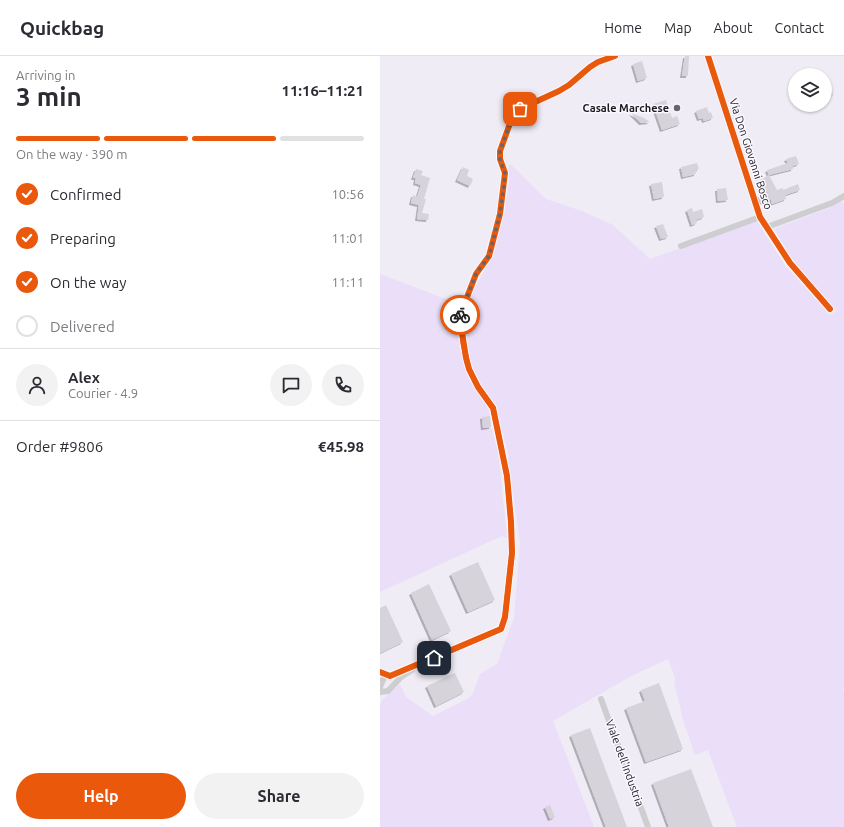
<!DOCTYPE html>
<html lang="en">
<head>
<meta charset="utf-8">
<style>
  :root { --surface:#fff; --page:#f2f2f3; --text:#2b2b33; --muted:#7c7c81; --line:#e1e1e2; --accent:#ea580c }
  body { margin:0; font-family:Ubuntu,sans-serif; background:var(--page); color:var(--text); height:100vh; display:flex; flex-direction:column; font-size:15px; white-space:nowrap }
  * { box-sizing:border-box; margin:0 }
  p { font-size:13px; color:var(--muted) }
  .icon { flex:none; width:22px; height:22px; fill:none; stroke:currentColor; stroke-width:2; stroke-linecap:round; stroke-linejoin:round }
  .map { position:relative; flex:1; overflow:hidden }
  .panel { display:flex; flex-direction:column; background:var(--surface); width:380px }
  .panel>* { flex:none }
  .fabs { position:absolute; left:408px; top:12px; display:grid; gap:8px }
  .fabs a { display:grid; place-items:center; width:44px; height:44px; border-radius:50%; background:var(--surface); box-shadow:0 1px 3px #0004; font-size:20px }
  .pin { position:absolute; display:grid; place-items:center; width:34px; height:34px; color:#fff; margin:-17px; border-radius:8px; box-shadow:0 2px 6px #0006 }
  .courier { position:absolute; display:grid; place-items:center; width:40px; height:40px; margin:-20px; border:3px solid #ea580c; border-radius:50%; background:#fff; color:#222; box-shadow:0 1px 5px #0007 }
  .headline em { font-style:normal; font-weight:600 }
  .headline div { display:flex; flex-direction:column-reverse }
  .headline { display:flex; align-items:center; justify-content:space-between; height:68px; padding:0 16px }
  h1 { font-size:26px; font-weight:600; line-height:30px }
  .bar { display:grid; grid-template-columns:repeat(4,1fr); gap:6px 4px; align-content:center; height:48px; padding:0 16px }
  .bar i { height:5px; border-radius:3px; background:var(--line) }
  .bar .current { background:var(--accent) }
  .bar p { grid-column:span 4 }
  .line { display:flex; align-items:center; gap:10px; padding:0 16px; border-top:1px solid var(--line) }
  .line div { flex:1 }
  .round { display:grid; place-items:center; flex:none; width:42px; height:42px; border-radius:21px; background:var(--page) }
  ol { padding:0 16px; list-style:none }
  li { display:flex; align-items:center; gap:12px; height:44px }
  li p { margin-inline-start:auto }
  li .icon { padding:4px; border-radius:50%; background:var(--accent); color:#fff; stroke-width:4 }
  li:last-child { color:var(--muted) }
  li i { width:22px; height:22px; border:2px solid var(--line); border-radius:50% }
  .button { display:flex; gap:8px; margin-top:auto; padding:8px 16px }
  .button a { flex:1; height:46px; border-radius:24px; background:var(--accent); color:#fff; font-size:16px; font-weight:600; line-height:46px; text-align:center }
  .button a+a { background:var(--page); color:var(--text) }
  header { display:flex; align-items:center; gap:24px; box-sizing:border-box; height:56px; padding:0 20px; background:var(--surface); border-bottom:1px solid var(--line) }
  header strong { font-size:19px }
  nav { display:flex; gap:22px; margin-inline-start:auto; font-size:14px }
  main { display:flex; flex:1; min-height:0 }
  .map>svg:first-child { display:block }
</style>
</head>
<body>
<header>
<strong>Quickbag</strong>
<nav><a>Home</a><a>Map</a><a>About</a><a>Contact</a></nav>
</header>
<main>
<section class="panel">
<div class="headline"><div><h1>3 min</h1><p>Arriving in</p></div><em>11:16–11:21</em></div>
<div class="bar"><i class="current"></i><i class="current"></i><i class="current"></i><i></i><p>On the way · 390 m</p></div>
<ol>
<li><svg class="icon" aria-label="check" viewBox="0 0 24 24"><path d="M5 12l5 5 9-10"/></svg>Confirmed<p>10:56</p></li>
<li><svg class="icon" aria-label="check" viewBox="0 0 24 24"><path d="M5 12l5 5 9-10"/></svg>Preparing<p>11:01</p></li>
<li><svg class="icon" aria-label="check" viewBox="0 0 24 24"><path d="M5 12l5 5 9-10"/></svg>On the way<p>11:11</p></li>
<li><i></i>Delivered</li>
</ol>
<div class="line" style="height:72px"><a class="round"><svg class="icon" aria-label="person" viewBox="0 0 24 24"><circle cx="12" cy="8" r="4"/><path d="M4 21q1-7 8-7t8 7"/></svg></a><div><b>Alex</b><p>Courier · 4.9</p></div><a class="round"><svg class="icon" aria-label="chat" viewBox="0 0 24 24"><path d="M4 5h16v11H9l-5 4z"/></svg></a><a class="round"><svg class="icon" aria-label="phone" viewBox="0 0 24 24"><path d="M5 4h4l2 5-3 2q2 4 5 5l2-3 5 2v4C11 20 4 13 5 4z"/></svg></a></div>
<div class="line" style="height:52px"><div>Order #9806</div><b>€45.98</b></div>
<div class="button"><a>Help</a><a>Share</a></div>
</section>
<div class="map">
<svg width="464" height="771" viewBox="0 0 464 771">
  <defs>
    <filter id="shadow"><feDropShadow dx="-2" dy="2" stdDeviation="0" flood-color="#0004"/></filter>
  </defs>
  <rect width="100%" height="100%" fill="#f0ecf5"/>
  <!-- grass -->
  <g fill="#eadef8">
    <path d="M130,108L166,143L202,155L233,169L270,203L377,165L404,208L450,259L456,255L414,206L394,173L449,152L461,145L464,148V631L463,632L464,638V771H357L328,694L315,699L303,664L294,625H296L288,603L251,620L173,665L214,771H0V649L2,644L20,628L26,641L53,660L89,642L93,637L100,618L117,608L134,562L140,486L127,393L115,349L98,326L92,314L88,302L82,269L83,253L112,201L123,160L129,126L128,114Z"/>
    <path d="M0,218L79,248C74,273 81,308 93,329C100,340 109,348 110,360L102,361L103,372L111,371L118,395L127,482L122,480L0,536Z"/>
  </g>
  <!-- building -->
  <g fill="#d6d3da" filter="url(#shadow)">
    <path d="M305,0H309L308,20H302Z"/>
    <path d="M262,5L267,22L258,25L253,8Z"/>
    <path d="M451,32L453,40L445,42V33Z"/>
    <path d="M286,44L292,62L297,60L300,68L282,74L273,48Z"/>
    <path d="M327,51L329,57L331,56L333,62L324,65L323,62L319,63L316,55Z"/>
    <path d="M251,57L264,62L270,66L261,67Z"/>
    <path d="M416,100L419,108L413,110V113L389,119L387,114L408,107L406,103Z"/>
    <path d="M317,107L319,113L315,114L316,118L303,121L301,111Z"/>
    <path d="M83,111L89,114L87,120L93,123L90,130L77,124Z"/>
    <path d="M36,113L43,115L41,119L50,122L44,143H46L42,157L49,158L48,164L37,163L39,149L31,147L33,139L37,141L41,129L35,127L36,122H33Z"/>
    <path d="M389,119L397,134L403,132V134L418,128L420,134L405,139L406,143L392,148L391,143L381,147L378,140L387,137L380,124Z"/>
    <path d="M282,126L284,141L274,143L271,128Z"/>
    <path d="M346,132L348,144L338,145L337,133Z"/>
    <path d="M312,152L313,156L322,153L324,161L316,164L317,167L312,169L307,154Z"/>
    <path d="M283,168L288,181L281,183L276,170Z"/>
    <path d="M110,360L111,371L103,372L102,361Z"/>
    <path d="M98,506L115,544L88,556L71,518Z"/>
    <path d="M49,528L71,575L52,584L31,537Z"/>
    <path d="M6,549L23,586L0,597V552Z"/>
    <path d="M75,617L84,636L56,650L47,630Z"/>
    <path d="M279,627L303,693L266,706L246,652L265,645L261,634Z"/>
    <path d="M210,672L247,771H226L191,679Z"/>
    <path d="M311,713L333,771H289L273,727Z"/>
    <path d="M170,749L175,761L170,763L165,751Z"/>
  </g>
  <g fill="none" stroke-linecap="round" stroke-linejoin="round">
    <!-- street -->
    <g stroke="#cecdd0" stroke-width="6">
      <path d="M328,0L380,161L410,207L450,253"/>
      <path d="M387,171L452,147L464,140"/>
      <path d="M301,190L380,161"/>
      <path d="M0,616L10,620L121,573L125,561L132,497L131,466L127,420L113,352L98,331L89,313L86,302L81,270L82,254L96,218L109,200L120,158L125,117L120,103V95L132,62L140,53L179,35L189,29L210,11L218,6L235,0"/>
      <path d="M0,631L5,619"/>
      <path d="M0,636L8,635L21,621L32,614"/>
      <path d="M221,643L268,771"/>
    </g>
    <!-- cycleway casing -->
    <g stroke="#fbf8ff" stroke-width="8">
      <g id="cycleway">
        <path d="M328,0L380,161L410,207L450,253"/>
        <path d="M0,616L10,620L121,573L125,561L132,497L131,466L127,420L113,352L98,331L89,313L86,302L81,270L82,254L96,218L109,200L120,158L125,117L120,103V95L132,62L140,53L179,35L189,29L210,11L218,6L235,0"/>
      </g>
    </g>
    <!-- cycleway -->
    <use href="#cycleway" stroke="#e8590c" stroke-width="6"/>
  </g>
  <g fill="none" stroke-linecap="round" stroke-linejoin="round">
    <!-- done -->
    <path stroke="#68646b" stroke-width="4" stroke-dasharray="0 7.2" d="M80,259L82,254L96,218L109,200L120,158L124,130L125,117L120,104V95L132,62L140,53"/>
    <!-- route -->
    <path stroke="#ea580c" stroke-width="5" d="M54,602L121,573L125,561L132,497L131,466L127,420L113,352L98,331L89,313L83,287L80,259"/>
  </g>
  <!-- markers -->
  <circle fill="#68646b" stroke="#fbf8ff" stroke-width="1.5" cx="297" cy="52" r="4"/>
  <g text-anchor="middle" stroke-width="3" stroke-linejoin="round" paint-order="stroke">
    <!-- poi labels -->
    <g font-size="11" font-weight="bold" fill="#1e1b21" stroke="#fbf8ff" text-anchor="end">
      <text x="289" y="56">Casale Marchese</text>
    </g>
    <!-- street labels -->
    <g font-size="11" fill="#1e1b21" stroke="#fbf8ff">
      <text transform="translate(371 98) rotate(72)" y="4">Via Don Giovanni Bosco</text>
      <text transform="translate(245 707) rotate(70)" y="4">Viale dell'Industria</text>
    </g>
  </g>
</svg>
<div class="fabs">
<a><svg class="icon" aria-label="layers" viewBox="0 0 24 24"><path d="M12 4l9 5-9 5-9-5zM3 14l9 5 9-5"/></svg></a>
</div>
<div class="pin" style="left:140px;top:53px;background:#ea580c"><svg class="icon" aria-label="bag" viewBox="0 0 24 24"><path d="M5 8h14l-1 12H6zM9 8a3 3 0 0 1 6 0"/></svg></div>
<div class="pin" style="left:54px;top:602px;background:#1f2937"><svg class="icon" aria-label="home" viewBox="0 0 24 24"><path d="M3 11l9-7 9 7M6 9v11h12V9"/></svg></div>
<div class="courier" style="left:80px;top:259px"><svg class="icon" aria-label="bike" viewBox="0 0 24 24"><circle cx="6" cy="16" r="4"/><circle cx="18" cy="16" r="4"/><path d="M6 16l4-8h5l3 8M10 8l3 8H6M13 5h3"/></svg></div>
</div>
</main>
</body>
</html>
